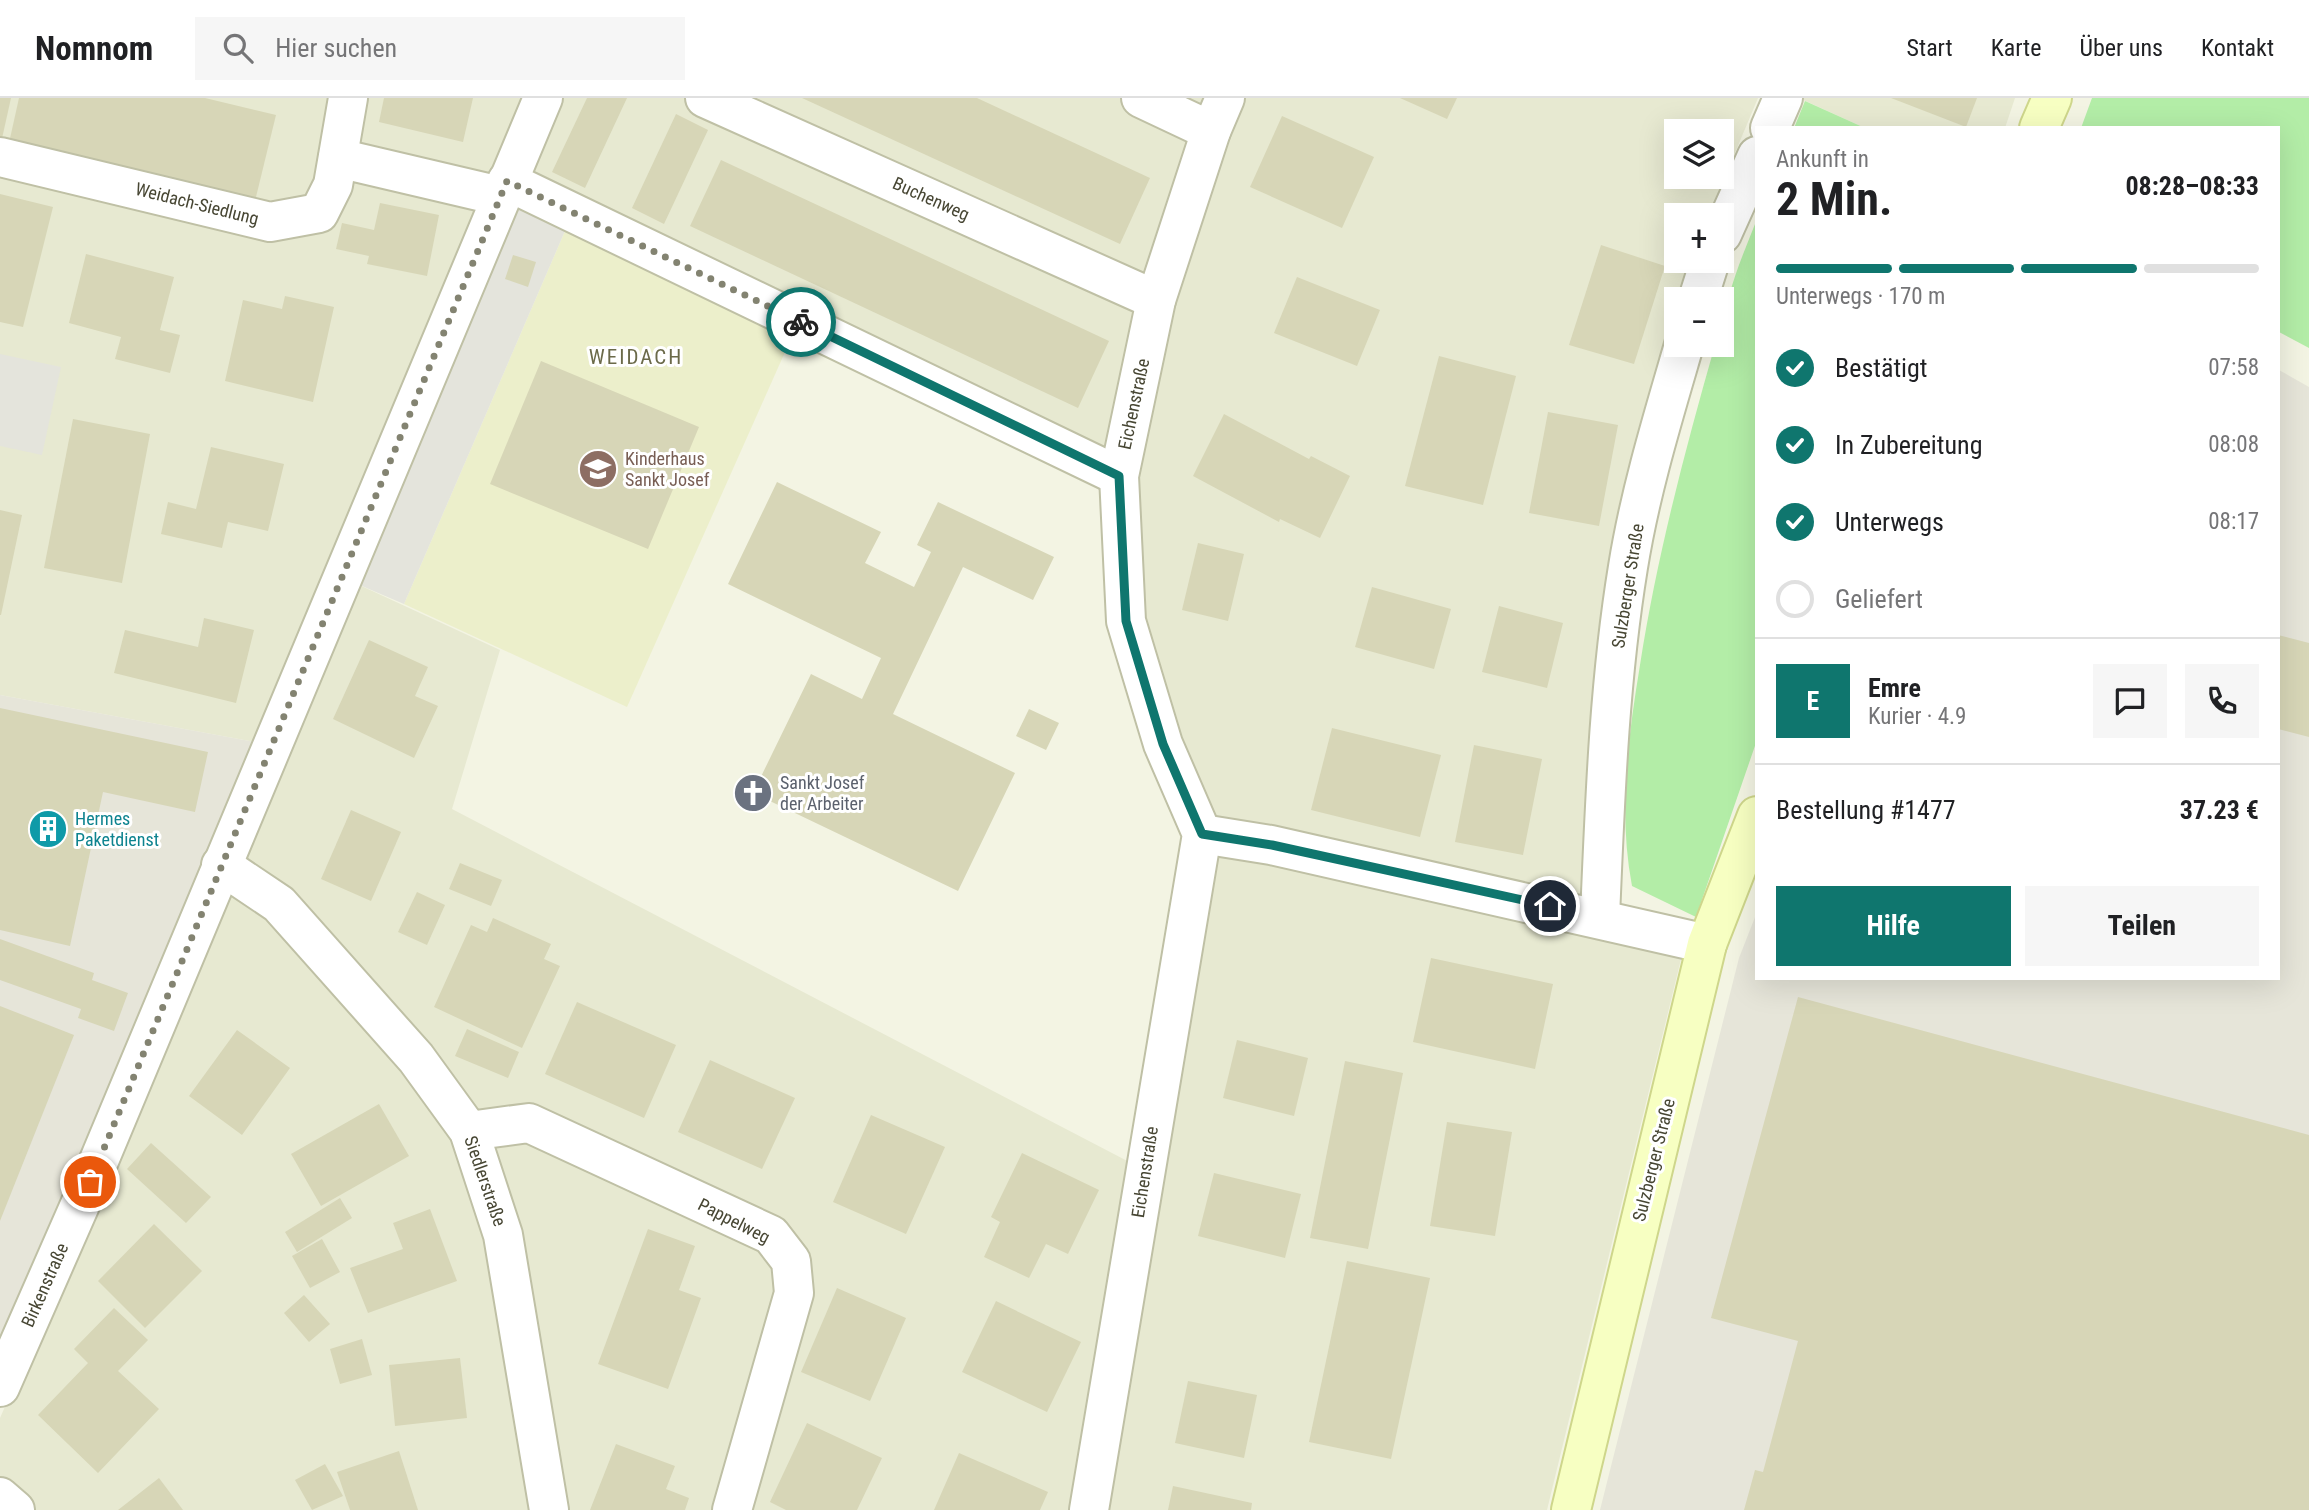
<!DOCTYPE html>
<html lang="de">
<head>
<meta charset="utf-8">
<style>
  :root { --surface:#fff; --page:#f6f6f6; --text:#202124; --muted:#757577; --line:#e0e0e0; --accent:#0f766e }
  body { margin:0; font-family:"Roboto Condensed",sans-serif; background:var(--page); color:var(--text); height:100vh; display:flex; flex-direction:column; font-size:26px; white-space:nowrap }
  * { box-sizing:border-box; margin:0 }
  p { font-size:23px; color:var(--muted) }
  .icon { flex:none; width:38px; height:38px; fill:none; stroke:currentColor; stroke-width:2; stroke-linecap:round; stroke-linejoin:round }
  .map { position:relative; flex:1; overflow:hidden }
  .sheet { position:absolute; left:1755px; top:28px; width:525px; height:854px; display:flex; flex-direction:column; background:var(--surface); border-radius:0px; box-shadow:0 7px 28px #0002 }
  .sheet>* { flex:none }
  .buttons { position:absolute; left:1664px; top:21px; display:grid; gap:14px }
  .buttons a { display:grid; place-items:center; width:70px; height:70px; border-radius:0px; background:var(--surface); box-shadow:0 7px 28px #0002; font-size:35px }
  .pin { position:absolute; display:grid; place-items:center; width:60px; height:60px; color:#fff; margin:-30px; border:4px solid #fff; border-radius:50%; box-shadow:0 2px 7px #0007 }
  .courier { position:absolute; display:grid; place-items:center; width:70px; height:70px; margin:-35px; border:5px solid #0f766e; border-radius:50%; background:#fff; color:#222; box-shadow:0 2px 9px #0007 }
  .headline em { font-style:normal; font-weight:700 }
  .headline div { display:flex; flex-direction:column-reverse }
  .headline { display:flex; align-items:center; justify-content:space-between; height:119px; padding:0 21px }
  h1 { font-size:46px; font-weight:700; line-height:52px }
  .bar { display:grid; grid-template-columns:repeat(4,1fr); gap:10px 7px; align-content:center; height:84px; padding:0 21px }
  .bar i { height:9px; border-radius:5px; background:var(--line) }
  .bar .selected { background:var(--accent) }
  .bar p { grid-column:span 4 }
  .line { display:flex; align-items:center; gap:18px; padding:0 21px; border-top:2px solid var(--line) }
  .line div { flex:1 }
  .round { display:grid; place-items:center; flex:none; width:74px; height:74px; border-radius:0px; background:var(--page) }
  ol { padding:0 21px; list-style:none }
  li { display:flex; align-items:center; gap:21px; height:77px }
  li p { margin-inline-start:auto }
  li .icon { padding:7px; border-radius:50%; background:var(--accent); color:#fff; stroke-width:4 }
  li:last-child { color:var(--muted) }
  li i { width:38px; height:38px; border:4px solid var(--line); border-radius:50% }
  .button { display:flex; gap:14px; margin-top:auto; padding:14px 21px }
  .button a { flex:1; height:80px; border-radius:0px; background:var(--accent); color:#fff; font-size:28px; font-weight:700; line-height:80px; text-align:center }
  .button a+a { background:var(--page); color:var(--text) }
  header { display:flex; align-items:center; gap:42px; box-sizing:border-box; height:98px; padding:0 35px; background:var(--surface); border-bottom:2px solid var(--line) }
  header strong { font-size:33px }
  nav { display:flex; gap:38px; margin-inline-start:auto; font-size:24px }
  .search { width:490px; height:63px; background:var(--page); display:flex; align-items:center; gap:18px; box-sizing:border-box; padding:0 24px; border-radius:0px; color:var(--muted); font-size:26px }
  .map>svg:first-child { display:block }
</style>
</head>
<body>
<header>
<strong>Nomnom</strong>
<div class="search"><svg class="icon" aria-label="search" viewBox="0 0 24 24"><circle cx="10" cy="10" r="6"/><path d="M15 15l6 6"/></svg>Hier suchen</div>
<nav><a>Start</a><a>Karte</a><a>Über uns</a><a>Kontakt</a></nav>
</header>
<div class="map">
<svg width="2309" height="1412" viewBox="0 0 2309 1412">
  <rect width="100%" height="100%" fill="#f3f4e3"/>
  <!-- residential -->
  <g fill="#e7e9d1" fill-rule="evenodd">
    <path d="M0,0H1758L1709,117H1676V163H1691L1679,201H1676V211L1647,311L1611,456L1589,635V809L1211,725L1138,520L1133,370L495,62L255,644L0,597ZM1676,33H1722V79H1676Z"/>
    <path d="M1799,0H2015L2005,30H1865Z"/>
    <path d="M355,485L500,552L452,711L1135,1067L1212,748L1682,857L1547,1412H0V1320L104,1083Z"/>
  </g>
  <!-- industrial -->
  <g fill="#e6e5d9">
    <path d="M2279,272L2309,289V1412H1600L1739,860L1757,814V880H2278Z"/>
    <path d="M0,597L255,644L73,1080L0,1244Z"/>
  </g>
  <!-- education -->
  <path fill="#ecefcb" d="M568,126L793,236L627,609L404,506Z"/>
  <!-- green -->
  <g fill="#b3eda7">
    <path d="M2092,0H2309V250L2279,234L2278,30H2081Z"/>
    <path d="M1805,3L1865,30H1794Z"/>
    <path d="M1757,121V642L1696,819L1632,788C1618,714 1628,640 1640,567C1657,458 1685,352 1715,247H1722C1722,203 1741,162 1757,121Z"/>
  </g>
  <!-- parking -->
  <g fill="#e4e4dc">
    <path d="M514,100L568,126L404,506L355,485Z"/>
    <path d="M0,256L61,269L42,357L0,348Z"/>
  </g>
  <!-- building -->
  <g fill="#d7d6b7">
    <path d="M0,0H11L1,45H0Z"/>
    <path d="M19,0H205L276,17L255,103L9,45Z"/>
    <path d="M384,0H473L463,44L379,24Z"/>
    <path d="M587,0H627L585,90L552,74Z"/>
    <path d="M802,0H977L1150,80L1120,146Z"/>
    <path d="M1400,0H1457L1447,21Z"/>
    <path d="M1891,0H1977L1966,29Z"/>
    <path d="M676,16L708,32L664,126L632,110Z"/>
    <path d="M1282,18L1374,59L1342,130L1250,89Z"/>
    <path d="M721,62L1109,243L1078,310L690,128Z"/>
    <path d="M0,96L53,109L23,229L0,224Z"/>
    <path d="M380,105L439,117L427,178L367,166L369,158L336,151L342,125L374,132Z"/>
    <path d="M1601,147L1665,168L1634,266L1569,247Z"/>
    <path d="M86,156L174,179L160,232L180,237L170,275L115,261L121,239L69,225Z"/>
    <path d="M513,157L536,164L528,189L505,181Z"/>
    <path d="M1297,179L1380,212L1357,268L1274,235Z"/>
    <path d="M285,198L334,209L313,304L225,283L243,202L282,211Z"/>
    <path d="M1439,258L1516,278L1483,407L1405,388Z"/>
    <path d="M541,263L699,329L648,451L490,386Z"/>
    <path d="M1548,314L1618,327L1599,428L1529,415Z"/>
    <path d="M1224,316L1309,361L1311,358L1350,378L1320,440L1280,421L1279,424L1193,378Z"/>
    <path d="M73,321L150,336L122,485L44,470Z"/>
    <path d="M211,349L284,366L268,433L228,424L222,450L161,436L168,404L196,411Z"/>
    <path d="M777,384L881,434L865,465L914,489L931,454L917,447L938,404L1054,459L1033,502L963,469L893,616L1015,675L958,793L753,695L811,576L862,601L881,560L728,486Z"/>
    <path d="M0,412L22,417L1,517H0Z"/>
    <path d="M1198,445L1244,456L1228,523L1182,512Z"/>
    <path d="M1372,489L1451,511L1434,571L1355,549Z"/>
    <path d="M1499,508L1563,525L1547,590L1482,574Z"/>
    <path d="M204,520L254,532L236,605L114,575L125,532L198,549Z"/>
    <path d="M2278,537L2309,545V639L2278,631Z"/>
    <path d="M369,542L428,569L415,598L438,608L414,660L333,621Z"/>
    <path d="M0,610L208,654L195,714L103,694L70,848L0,832Z"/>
    <path d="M1029,611L1059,625L1046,652L1016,638Z"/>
    <path d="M1332,630L1441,657L1420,739L1311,712Z"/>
    <path d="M1474,647L1542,661L1523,757L1455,744Z"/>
    <path d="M351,712L401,734L371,803L321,781Z"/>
    <path d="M460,765L502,782L491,808L449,791Z"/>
    <path d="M417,794L445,807L427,847L398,834Z"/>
    <path d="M493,820L551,846L544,861L560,868L522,950L434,909L471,827L487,834Z"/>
    <path d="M0,841L94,875L92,882L128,895L114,933L78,920L81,911L0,882Z"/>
    <path d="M1431,860L1553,886L1535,971L1413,944Z"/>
    <path d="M1798,899L2309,1037V1412H1744L1755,1372L1763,1374L1798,1243L1711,1220Z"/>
    <path d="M577,904L676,947L644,1020L545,976Z"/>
    <path d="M0,908L74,937L0,1123Z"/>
    <path d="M467,931L519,954L508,980L455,958Z"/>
    <path d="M237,932L290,970L242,1037L189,998Z"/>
    <path d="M1237,942L1308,960L1294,1018L1223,1000Z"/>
    <path d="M710,962L795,1000L762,1071L678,1034Z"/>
    <path d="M1345,963L1403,975L1368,1151L1310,1140Z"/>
    <path d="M379,1006L409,1058L321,1108L291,1056Z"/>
    <path d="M871,1017L945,1049L906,1136L833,1104Z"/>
    <path d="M1447,1024L1512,1034L1495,1138L1430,1128Z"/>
    <path d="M151,1045L211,1099L186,1125L127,1071Z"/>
    <path d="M1022,1055L1099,1092L1068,1156L1046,1146L1029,1180L984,1159L1000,1124L991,1119Z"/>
    <path d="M1214,1075L1301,1096L1285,1160L1198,1138Z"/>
    <path d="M340,1100L352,1120L297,1154L285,1134Z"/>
    <path d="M430,1111L457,1183L368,1215L350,1170L403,1151L393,1125Z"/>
    <path d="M154,1126L202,1173L145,1230L98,1183Z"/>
    <path d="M648,1131L695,1148L679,1192L701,1200L668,1291L598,1266Z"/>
    <path d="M322,1141L340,1174L310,1190L292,1158Z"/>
    <path d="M1347,1163L1430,1180L1391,1361L1309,1344Z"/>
    <path d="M837,1190L906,1220L870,1303L801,1274Z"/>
    <path d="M304,1197L330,1226L309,1244L284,1215Z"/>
    <path d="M996,1203L1081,1244L1047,1314L962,1274Z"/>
    <path d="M114,1210L148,1242L118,1273L159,1311L98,1375L38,1317L88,1265L74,1251Z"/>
    <path d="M362,1241L372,1277L340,1286L330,1251Z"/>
    <path d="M460,1260L467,1320L395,1328L389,1267Z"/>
    <path d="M1188,1283L1257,1297L1244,1360L1175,1345Z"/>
    <path d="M807,1325L882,1360L857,1412H786L770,1404Z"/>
    <path d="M616,1346L675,1368L666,1391L689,1400L685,1412H590Z"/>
    <path d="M399,1353L418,1412H350L337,1374Z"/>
    <path d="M959,1355L1048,1394L1040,1412H934Z"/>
    <path d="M325,1366L343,1398L312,1412L295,1382Z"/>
    <path d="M159,1380L183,1412H118Z"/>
    <path d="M1173,1388L1252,1405L1251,1412H1168Z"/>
  </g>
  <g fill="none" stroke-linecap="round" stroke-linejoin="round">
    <!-- street casing -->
    <g stroke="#bfc0a5" stroke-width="42">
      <g id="street">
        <path d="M705,0L1156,202"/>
        <path d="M1141,0L1211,33"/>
        <path d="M1770,30L1783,0"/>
        <path d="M0,59L270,124L319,115L333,87L348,0"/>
        <path d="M338,60L500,98"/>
        <path d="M507,83L1119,378"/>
        <path d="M1722,136L1757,58"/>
        <path d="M1698,201L1710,163"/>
        <path d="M1202,736L1271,747L1707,846"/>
        <path d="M221,767L279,806L416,960L469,1033L503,1137L549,1412"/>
        <path d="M1600,819C1605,702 1609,585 1628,469C1640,394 1663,319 1684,247"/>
        <path d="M469,1033L529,1025L771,1137L791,1163L794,1195L732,1412"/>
        <path d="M0,1289L90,1084L543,0"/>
        <path d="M0,1399L15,1412"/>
        <path d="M1089,1412L1202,736L1163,646L1126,523L1119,378L1156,202L1211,33L1225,0"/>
      </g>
    </g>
    <!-- secondary casing -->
    <g stroke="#ced68b" stroke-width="42">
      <g id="secondary">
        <path d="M2039,30L2052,0"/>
        <path d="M1571,1412L1707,846L1757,718"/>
      </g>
    </g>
    <!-- street -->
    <use href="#street" stroke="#fff" stroke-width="38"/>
    <!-- secondary -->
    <use href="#secondary" stroke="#f7ffc2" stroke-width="38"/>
  </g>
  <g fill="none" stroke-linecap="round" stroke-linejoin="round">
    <!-- done -->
    <path stroke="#838371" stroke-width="7" stroke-dasharray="0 12.6" d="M90,1084L507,83L801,224"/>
    <!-- route -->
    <path stroke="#0f766e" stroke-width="9" d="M801,224L1119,378L1126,523L1163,646L1202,736L1272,747L1550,808"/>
  </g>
  <!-- icons -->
  <defs>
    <g id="school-disc" transform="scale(2.0125)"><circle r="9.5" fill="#8d6e63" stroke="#fff"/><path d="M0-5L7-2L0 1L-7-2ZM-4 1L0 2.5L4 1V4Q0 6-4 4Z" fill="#fff"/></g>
    <g id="church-disc" transform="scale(2.0125)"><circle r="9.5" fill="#6b7280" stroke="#fff"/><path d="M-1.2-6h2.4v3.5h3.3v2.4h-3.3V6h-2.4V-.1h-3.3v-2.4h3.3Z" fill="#fff"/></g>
    <g id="building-disc" transform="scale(2.0125)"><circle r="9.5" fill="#0f9aa8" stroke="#fff"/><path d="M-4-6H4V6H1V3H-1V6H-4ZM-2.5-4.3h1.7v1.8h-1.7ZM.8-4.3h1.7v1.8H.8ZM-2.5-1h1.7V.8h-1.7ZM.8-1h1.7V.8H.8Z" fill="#fff"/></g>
  </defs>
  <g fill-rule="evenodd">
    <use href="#school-disc" x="598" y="371"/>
    <use href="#church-disc" x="753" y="695"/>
    <use href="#building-disc" x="48" y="731"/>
  </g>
  <g text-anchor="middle" stroke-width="6" stroke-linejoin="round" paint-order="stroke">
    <!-- street labels -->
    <g font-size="18" fill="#474633" stroke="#fff">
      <text transform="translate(931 101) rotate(24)" y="6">Buchenweg</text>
      <text transform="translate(197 106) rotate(14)" y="6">Weidach-Siedlung</text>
      <text transform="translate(1134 306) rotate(-78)" y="6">Eichenstraße</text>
      <text transform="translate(1628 488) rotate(-81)" y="6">Sulzberger Straße</text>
      <text transform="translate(1654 1062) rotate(-76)" y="6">Sulzberger Straße</text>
      <text transform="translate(1145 1074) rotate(-81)" y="6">Eichenstraße</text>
      <text transform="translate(485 1083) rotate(71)" y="6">Siedlerstraße</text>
      <text transform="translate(734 1123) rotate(27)" y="6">Pappelweg</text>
      <text transform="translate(45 1187) rotate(-66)" y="6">Birkenstraße</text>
    </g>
    <!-- education labels -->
    <g font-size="18" fill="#785e54" stroke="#fff" text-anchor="start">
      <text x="625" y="367">Kinderhaus<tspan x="625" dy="21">Sankt Josef</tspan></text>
    </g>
    <!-- worship labels -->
    <g font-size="18" fill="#5b616d" stroke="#fff" text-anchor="start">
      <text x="780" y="691">Sankt Josef<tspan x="780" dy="21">der Arbeiter</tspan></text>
    </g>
    <!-- culture labels -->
    <g font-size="18" fill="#0d838f" stroke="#fff" text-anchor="start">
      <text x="75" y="727">Hermes<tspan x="75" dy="21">Paketdienst</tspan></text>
    </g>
    <!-- quarter labels -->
    <g font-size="21" letter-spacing="2" fill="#6b6a49" stroke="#fff">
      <text x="636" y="266">WEIDACH</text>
    </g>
  </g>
</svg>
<div class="buttons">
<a><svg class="icon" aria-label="layers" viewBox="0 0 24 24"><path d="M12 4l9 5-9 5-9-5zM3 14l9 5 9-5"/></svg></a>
<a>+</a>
<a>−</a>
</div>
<div class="pin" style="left:90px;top:1084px;background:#ea580c"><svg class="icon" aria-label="bag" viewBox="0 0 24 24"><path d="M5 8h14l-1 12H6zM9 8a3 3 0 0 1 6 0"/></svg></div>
<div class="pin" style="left:1550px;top:808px;background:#1f2937"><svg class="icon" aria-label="home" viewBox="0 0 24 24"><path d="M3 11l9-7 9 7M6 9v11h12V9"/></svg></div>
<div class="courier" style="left:801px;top:224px"><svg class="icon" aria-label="bike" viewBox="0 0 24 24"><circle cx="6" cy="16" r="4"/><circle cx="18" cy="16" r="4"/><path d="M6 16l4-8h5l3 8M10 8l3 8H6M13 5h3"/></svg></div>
<section class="sheet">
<div class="headline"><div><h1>2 Min.</h1><p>Ankunft in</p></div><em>08:28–08:33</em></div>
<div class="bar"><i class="selected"></i><i class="selected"></i><i class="selected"></i><i></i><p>Unterwegs · 170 m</p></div>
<ol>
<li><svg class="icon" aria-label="check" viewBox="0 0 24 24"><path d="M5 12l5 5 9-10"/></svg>Bestätigt<p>07:58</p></li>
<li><svg class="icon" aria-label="check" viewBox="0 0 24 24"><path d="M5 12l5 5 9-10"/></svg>In Zubereitung<p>08:08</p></li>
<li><svg class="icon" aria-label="check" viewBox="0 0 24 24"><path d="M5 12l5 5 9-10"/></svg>Unterwegs<p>08:17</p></li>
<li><i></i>Geliefert</li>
</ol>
<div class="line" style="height:126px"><b class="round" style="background:var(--accent);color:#fff">E</b><div><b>Emre</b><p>Kurier · 4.9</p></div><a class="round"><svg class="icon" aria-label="chat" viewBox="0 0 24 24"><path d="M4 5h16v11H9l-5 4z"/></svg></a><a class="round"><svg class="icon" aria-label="phone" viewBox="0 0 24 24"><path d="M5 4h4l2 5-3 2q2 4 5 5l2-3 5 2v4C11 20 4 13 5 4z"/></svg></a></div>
<div class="line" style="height:91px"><div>Bestellung #1477</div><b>37.23 €</b></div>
<div class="button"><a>Hilfe</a><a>Teilen</a></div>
</section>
</div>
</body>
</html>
